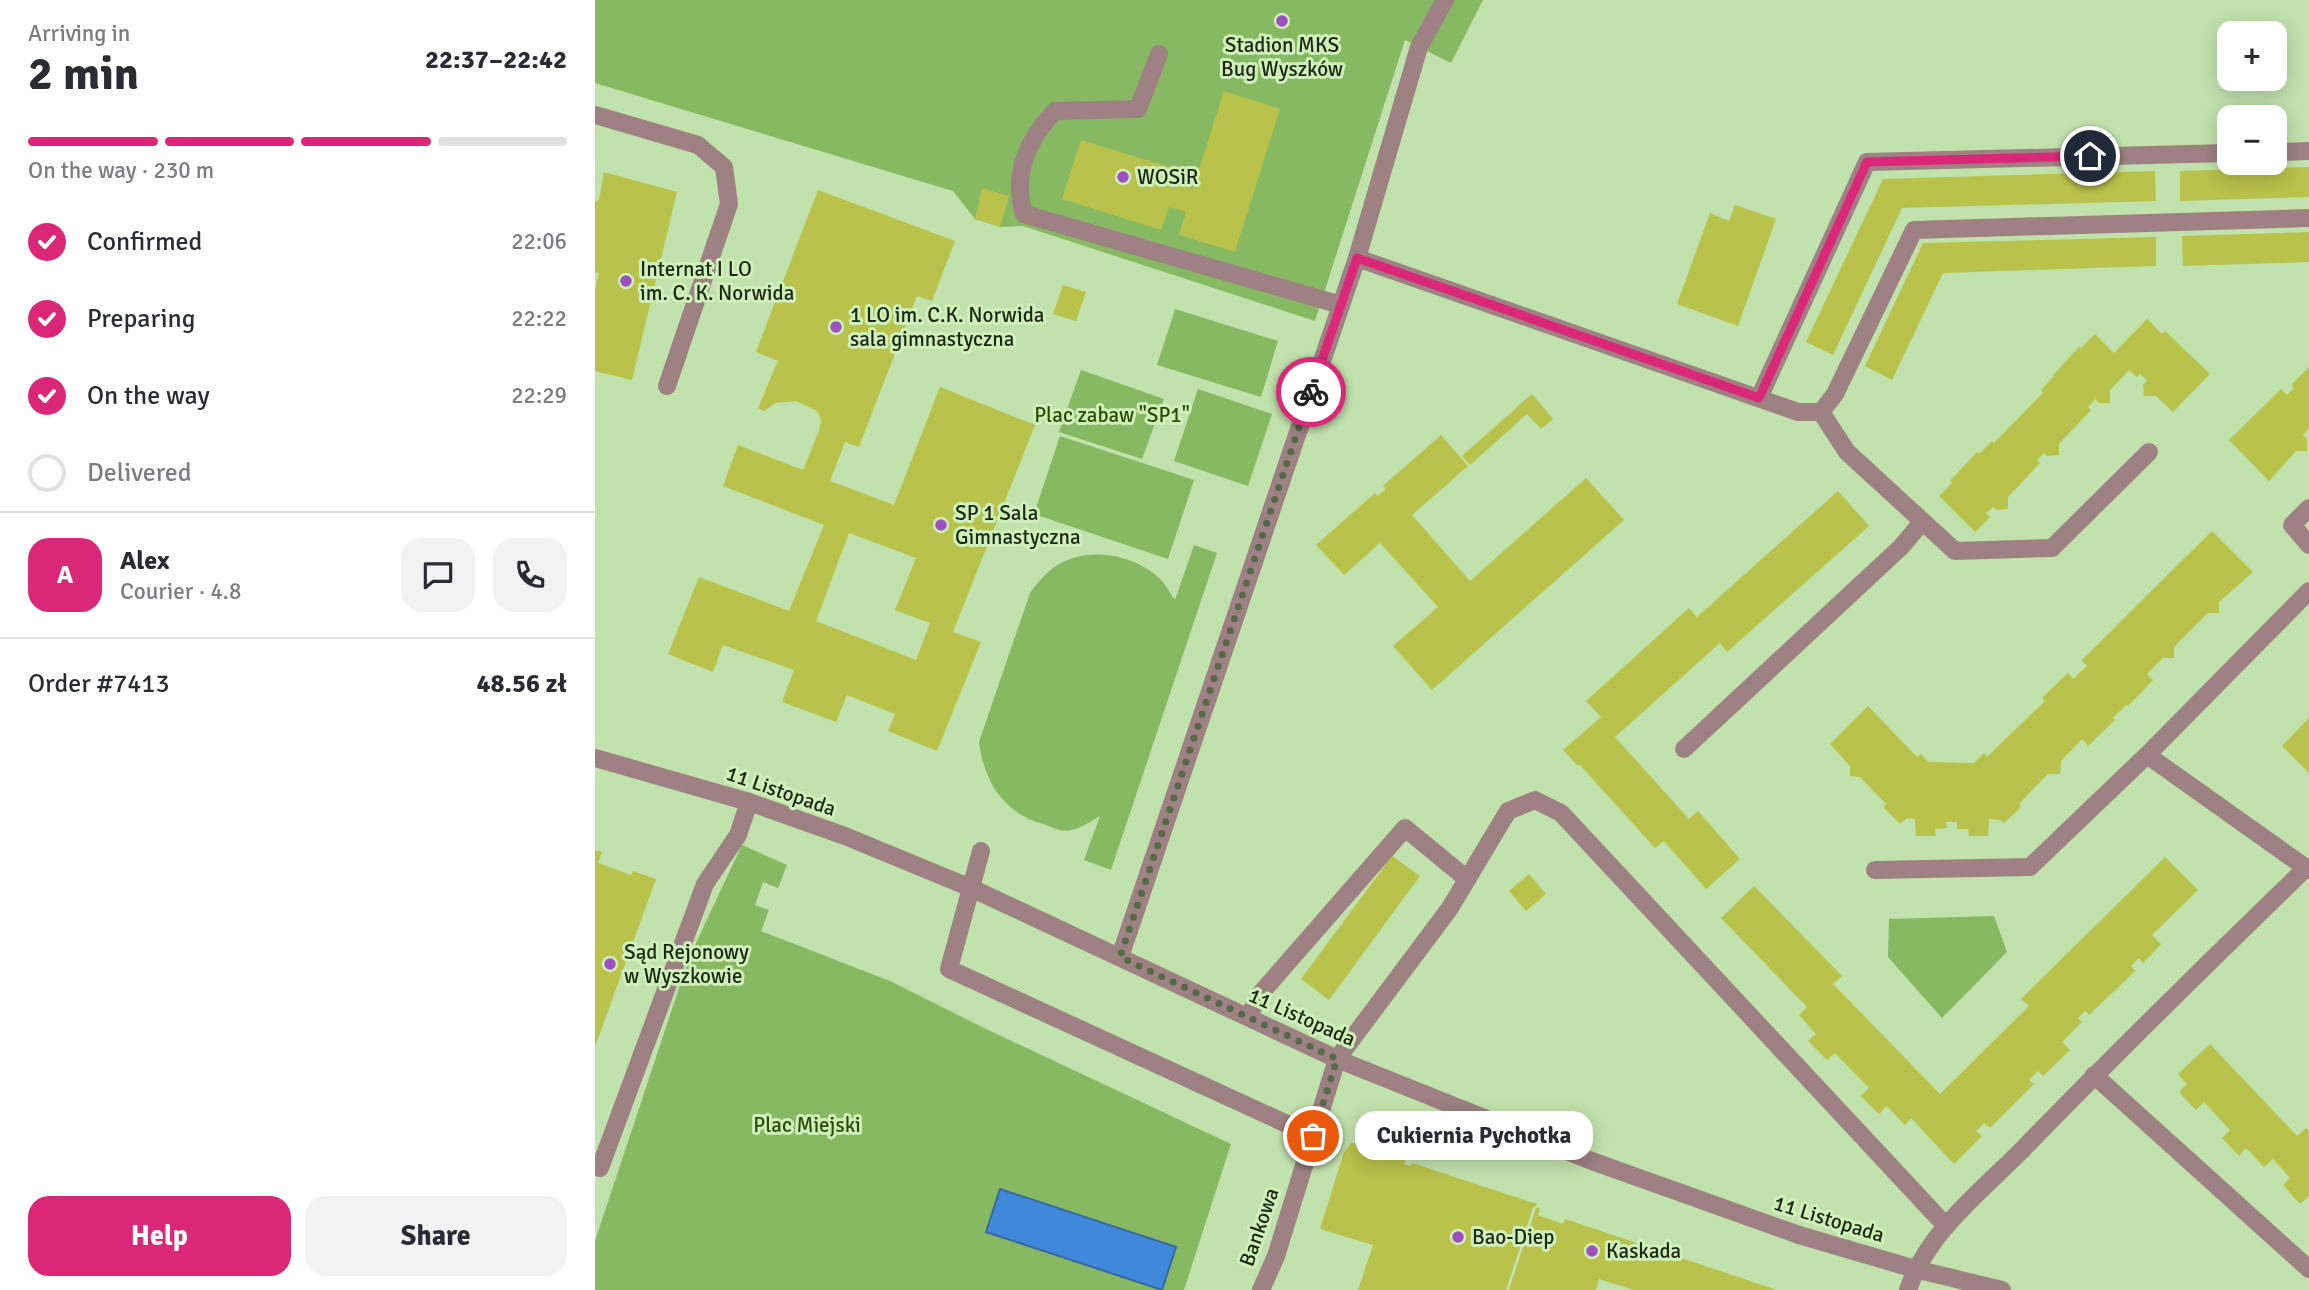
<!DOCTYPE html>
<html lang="en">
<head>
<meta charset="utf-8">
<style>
  :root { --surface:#fff; --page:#f2f2f3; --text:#2b2b33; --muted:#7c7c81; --line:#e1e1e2; --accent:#db2777 }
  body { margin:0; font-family:Signika,sans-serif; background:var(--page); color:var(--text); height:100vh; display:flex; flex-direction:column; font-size:26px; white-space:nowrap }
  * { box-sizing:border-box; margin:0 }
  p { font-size:23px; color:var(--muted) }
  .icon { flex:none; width:38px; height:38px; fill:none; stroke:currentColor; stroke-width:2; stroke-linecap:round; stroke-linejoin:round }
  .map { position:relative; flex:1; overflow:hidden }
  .sheet { display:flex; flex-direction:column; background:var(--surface); width:595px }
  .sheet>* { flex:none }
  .controls { position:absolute; left:1622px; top:21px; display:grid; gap:14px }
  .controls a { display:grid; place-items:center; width:70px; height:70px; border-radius:14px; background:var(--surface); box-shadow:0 4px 18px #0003; font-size:35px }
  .pin { position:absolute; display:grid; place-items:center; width:60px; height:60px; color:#fff; margin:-30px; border:4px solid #fff; border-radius:50%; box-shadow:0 2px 7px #0007 }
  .courier { position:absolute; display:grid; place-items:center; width:70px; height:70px; margin:-35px; border:5px solid #db2777; border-radius:50%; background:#fff; color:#222; box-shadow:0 2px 9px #0007 }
  .bubble { position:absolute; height:49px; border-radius:21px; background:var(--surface); box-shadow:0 4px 18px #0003; font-size:23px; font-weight:700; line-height:49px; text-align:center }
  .overview em { font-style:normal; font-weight:700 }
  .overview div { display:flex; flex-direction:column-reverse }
  .overview { display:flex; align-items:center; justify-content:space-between; height:119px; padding:0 28px }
  h1 { font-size:46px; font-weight:700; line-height:52px }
  .bar { display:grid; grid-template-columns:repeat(4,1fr); gap:10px 7px; align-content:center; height:84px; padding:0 28px }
  .bar i { height:9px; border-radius:5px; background:var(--line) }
  .bar .selected { background:var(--accent) }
  .bar p { grid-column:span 4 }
  .line { display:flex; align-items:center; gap:18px; padding:0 28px; border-top:2px solid var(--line) }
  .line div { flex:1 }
  .round { display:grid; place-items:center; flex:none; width:74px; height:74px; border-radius:21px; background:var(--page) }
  ol { padding:0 28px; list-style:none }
  li { display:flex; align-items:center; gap:21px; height:77px }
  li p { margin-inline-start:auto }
  li .icon { padding:7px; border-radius:50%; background:var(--accent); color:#fff; stroke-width:4 }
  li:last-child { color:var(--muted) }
  li i { width:38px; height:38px; border:4px solid var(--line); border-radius:50% }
  .action { display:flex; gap:14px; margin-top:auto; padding:14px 28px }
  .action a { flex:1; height:80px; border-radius:21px; background:var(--accent); color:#fff; font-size:28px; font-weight:700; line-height:80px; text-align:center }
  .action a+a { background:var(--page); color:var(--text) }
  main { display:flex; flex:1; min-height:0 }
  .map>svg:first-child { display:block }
</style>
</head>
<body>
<main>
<section class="sheet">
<div class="overview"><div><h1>2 min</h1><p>Arriving in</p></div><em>22:37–22:42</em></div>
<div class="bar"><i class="selected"></i><i class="selected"></i><i class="selected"></i><i></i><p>On the way · 230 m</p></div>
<ol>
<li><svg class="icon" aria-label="check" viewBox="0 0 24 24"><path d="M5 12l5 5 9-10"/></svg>Confirmed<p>22:06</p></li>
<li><svg class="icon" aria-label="check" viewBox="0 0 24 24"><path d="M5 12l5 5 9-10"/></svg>Preparing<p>22:22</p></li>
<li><svg class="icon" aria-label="check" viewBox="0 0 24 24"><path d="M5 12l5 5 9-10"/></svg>On the way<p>22:29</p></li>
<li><i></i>Delivered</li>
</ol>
<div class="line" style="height:126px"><b class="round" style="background:var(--accent);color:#fff">A</b><div><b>Alex</b><p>Courier · 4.8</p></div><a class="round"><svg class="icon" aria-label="chat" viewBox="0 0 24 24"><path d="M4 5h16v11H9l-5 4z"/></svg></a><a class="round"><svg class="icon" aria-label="phone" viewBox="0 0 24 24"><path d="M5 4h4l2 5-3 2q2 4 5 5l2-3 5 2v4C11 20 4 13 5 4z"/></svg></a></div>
<div class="line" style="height:91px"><div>Order #7413</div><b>48.56 zł</b></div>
<div class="action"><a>Help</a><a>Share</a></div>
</section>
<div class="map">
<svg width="1714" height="1290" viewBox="0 0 1714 1290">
  <rect width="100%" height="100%" fill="#c2e2ad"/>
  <!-- green -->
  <g fill="#87b862">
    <path d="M0,0H888L856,63L810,40L720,321L428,226L405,227L380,219L358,191L0,83Z"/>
    <path d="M580,309L683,341L666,397L562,365Z"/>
    <path d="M486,370L569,399L547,459L464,432Z"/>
    <path d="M603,389L677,414L653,486L579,461Z"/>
    <path d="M465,436L599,480L573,559L439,514Z"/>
    <path d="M599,545L622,553L516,870L489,860L505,816C494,822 483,831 469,831C463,830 454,826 448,824C408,813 389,781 384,742L435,593C443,582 453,570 466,563C498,546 544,556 568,582C572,587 576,595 580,600Z"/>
    <path d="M147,845L192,865L183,888L168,882L160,905L174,910L166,931L295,981L387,1027L636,1144L589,1290H0V1241L94,958Z"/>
    <path d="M1399,916L1412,952L1347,1018L1293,957L1294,919Z"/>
  </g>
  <!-- water -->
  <path fill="#4088d9" stroke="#356b9e" stroke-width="2" d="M405,1189L581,1247L567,1290L391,1232Z"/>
  <!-- building -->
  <g fill="#b9c24a" fill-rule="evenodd">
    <path d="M629,91L685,109L640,252L584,235L591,212L574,207L566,230L467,199L486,140L584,170L580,183L598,188Z"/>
    <path d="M1714,167V197L1585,201V171Z"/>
    <path d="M1560,171L1561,201L1307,208L1238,355L1211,342L1288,179Z"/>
    <path d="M9,172L82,192L37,380L0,371V289L4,273L0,272V202L4,200Z"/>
    <path d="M387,188L414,196L405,227L380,219Z"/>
    <path d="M223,190L360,241L337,301L322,296L264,447L250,442L235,481L299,505L345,387L440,425L358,632L386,642L342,751L293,731L300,714L252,695L241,722L187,702L199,670L128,645L118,672L73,654L104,577L194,611L229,525L128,486L143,445L208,470L224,431L226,421L224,414L220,410L201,401L180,403L169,411L163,408L183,361L161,352ZM254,533L321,558L300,610L335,623L321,660L221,621Z"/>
    <path d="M1140,205L1181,219L1143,326L1082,304L1115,213L1134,221Z"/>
    <path d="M1714,232V262L1588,266L1587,236Z"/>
    <path d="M1561,237V266L1348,273L1297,380L1270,366L1328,243Z"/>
    <path d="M468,285L491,292L481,321L458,314Z"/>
    <path d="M1552,319L1567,334L1570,331L1615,374L1578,412L1561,396H1549L1548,385L1552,380L1545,374L1542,377L1534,370L1515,390V403H1504L1500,399L1493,407L1496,410L1464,444V455L1452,456L1449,453L1442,460L1445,463L1413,497V509L1402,510L1398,507L1391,513L1395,517L1380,532L1344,496L1357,483L1355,481L1382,452L1384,454L1397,441L1399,443L1448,393L1446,390L1459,376L1458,375L1484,347L1486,348L1500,334L1519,353Z"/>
    <path d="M1714,367V428L1708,435L1712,439V451H1701L1674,481L1634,440L1686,389L1692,395L1699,388L1696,385Z"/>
    <path d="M937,394L958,419L946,429L932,414L875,465L867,456Z"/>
    <path d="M846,435L873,466L817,515L875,581L991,478L1029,520L837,690L798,646L843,607L785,543L749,575L721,545L780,493L782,496L791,489L788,486Z"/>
    <path d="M1243,491L1274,526L1132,652L1125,643L1020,737L1094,819L1103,811L1145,859L1111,889L1069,841L1060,848L985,765L983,766L968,750L1006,717L991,701L1094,608L1102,617Z"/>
    <path d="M1617,531L1658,572L1624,602V613H1613L1579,647V658H1568L1552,674L1558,680L1533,706L1531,705L1518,718L1520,720L1493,746L1487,739L1466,761L1465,774H1453L1424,804L1426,807L1409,823L1405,820L1394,819L1393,836H1374L1373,829H1362V822H1351L1352,828L1340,829L1341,836H1321L1320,819L1312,818L1305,824L1288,807L1291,804L1265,777L1255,776V766L1235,744L1273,706L1322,757L1326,754L1333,762L1379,763L1389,753L1392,757L1450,701L1447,698L1473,673L1478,679L1492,666L1487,660Z"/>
    <path d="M1714,718V773L1687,746Z"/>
    <path d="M0,850L7,852L3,863L36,875L38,871L61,879L0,1047Z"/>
    <path d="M797,856L825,876L734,1000L706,979Z"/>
    <path d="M1570,857L1603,890L1557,935L1566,944L1548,963L1544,958L1536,966L1540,971L1494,1015L1490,1011L1483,1018L1487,1022L1467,1042L1475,1050L1448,1076L1443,1071L1434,1080L1439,1084L1395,1128L1389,1123L1381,1131L1387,1136L1359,1164L1316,1118L1310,1125L1292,1106L1284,1114L1266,1096L1274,1088L1240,1053L1232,1060L1213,1041L1221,1034L1204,1015L1212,1007L1126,918L1159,886L1247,976L1238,984L1345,1094L1434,1006L1426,999Z"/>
    <path d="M934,874L951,894L931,911L914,891Z"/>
    <path d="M1615,1044L1702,1136L1711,1128L1714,1131V1196L1705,1204L1688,1185L1695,1178L1678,1159L1669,1167L1651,1148L1644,1156L1627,1138L1635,1130L1609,1102L1601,1110L1584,1092L1592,1084L1583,1074Z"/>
    <path d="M756,1143H768L806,1157L807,1154L812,1156L809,1164L816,1166L817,1163L942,1204L940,1207H938L911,1290H763L778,1245L725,1229L749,1152Z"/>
    <path d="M941,1208H945L943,1215L968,1224L970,1219L1182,1290H1039L1004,1279L1001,1290H914Z"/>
  </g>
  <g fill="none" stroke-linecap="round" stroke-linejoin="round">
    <!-- minor -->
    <g stroke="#9d8183" stroke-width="18">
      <path d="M564,54L543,109L460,111C433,139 417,174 429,214L746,305"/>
      <path d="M0,115L103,145L129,167L134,204L72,386"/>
      <path d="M1680,152L1714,151"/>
      <path d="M762,258L824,47L850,0"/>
      <path d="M1164,398L1272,162L1634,153"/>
      <path d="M1226,412L1252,452L1360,551L1457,548L1554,452"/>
      <path d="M1714,508L1697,525L1714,545"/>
      <path d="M1714,591L1552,755L1714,870"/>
      <path d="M1089,749L1306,547L1327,522"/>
      <path d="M0,758L154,802L250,836L376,888L742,1059L994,1160L1204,1235L1320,1269L1407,1290"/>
      <path d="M386,851L354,969L718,1136"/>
      <path d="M1280,870L1435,867L1552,755"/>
      <path d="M525,957L762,258L1203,412H1226L1240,394L1319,230L1714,218"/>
      <path d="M653,1017L666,993L810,828L872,879"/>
      <path d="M1499,1075L1714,1269"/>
      <path d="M5,1168L110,884L143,835L154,802"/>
      <path d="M666,1290L681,1256L742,1059L855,908L913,811L940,800L966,813L1351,1226"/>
      <path d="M1313,1290C1332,1232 1387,1191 1429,1148C1521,1053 1616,960 1711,868"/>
    </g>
  </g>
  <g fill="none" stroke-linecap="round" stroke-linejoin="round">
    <!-- done -->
    <path stroke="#566949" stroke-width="7" stroke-dasharray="0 12.6" d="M716,392L525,957L742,1059L718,1136"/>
    <!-- route -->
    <path stroke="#db2777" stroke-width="9" d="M716,392L762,258L1164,398L1272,162L1495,156"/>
  </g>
  <!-- markers -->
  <g fill="#9d50c2" stroke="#cff0ba" stroke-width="2.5">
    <circle cx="687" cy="21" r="7"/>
    <circle cx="528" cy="177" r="7"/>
    <circle cx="31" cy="281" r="7"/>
    <circle cx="241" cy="327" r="7"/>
    <circle cx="346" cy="525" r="7"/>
    <circle cx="15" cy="964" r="7"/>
    <circle cx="863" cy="1237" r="7"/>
    <circle cx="997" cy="1251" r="7"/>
  </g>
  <g text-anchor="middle" stroke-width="6" stroke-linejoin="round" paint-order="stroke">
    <!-- poi labels -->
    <g font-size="21" fill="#1c2813" stroke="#cff0ba" text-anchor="start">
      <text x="687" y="52" text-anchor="middle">Stadion MKS<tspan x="687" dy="24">Bug Wyszków</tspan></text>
      <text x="542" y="184">WOSiR</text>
      <text x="45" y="276">Internat I LO<tspan x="45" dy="24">im. C. K. Norwida</tspan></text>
      <text x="255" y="322">1 LO im. C.K. Norwida<tspan x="255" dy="24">sala gimnastyczna</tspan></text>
      <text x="360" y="520">SP 1 Sala<tspan x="360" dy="24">Gimnastyczna</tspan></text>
      <text x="29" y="959">Sąd Rejonowy<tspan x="29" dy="24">w Wyszkowie</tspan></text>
      <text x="877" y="1244">Bao-Diep</text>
      <text x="1011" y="1258">Kaskada</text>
    </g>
    <!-- park labels -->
    <g font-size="21" fill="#2b4e06" stroke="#cff0ba">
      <text x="517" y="422">Plac zabaw "SP1"</text>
      <text x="212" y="1132">Plac Miejski</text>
    </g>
    <!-- street labels -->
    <g font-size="21" fill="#1c2813" stroke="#cff0ba">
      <text transform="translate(186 791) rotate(19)" y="7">11 Listopada</text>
      <text transform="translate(707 1017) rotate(24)" y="7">11 Listopada</text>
      <text transform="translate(1234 1219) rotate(17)" y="7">11 Listopada</text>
      <text transform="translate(664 1227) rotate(-71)" y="7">Bankowa</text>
    </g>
  </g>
</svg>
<div class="controls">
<a>+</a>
<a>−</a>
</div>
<div class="pin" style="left:718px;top:1136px;background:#ea580c"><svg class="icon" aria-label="bag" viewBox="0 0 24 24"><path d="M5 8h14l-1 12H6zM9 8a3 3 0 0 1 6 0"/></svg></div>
<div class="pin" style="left:1495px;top:156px;background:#1f2937"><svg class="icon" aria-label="home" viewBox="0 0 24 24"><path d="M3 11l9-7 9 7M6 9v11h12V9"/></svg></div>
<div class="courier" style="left:716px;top:392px"><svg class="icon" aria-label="bike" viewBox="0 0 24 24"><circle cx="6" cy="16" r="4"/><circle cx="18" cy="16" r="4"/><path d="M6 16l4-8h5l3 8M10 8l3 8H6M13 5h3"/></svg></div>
<div class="bubble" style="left:760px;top:1111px;width:238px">Cukiernia Pychotka</div>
</div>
</main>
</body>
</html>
